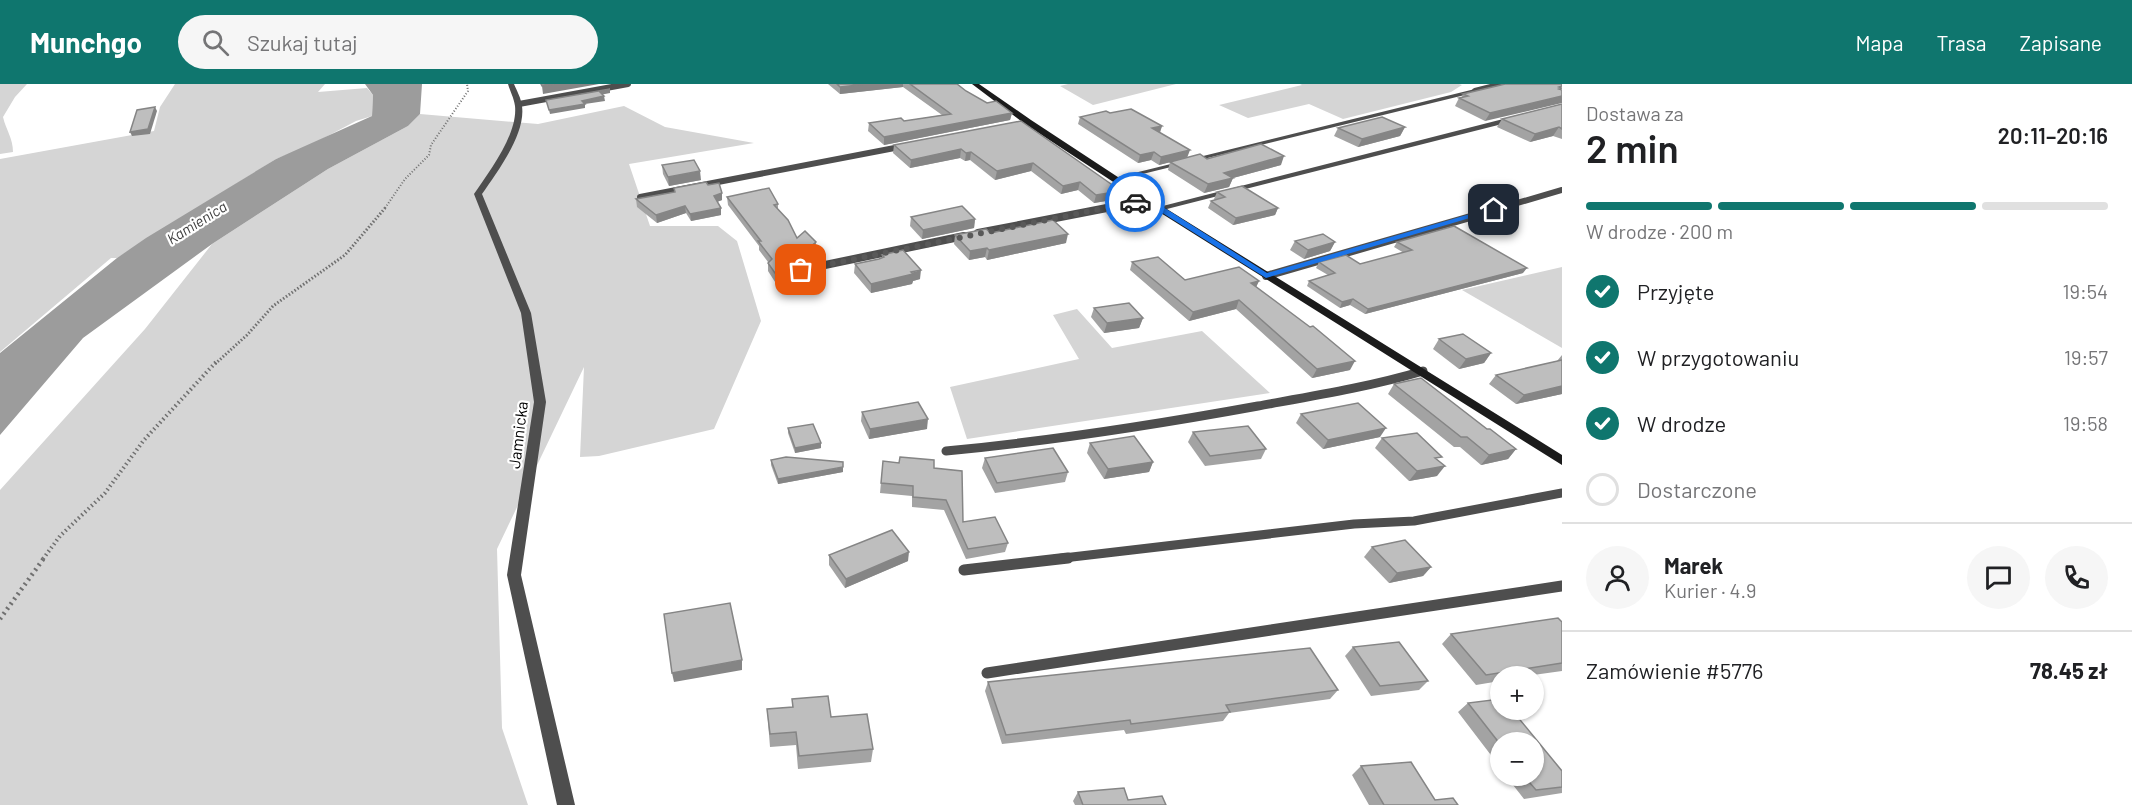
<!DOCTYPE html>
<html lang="pl">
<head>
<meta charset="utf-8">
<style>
  :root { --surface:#fff; --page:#f6f6f6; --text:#202124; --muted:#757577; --line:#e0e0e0; --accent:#0f766e }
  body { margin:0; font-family:Barlow,sans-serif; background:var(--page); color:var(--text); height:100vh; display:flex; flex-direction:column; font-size:22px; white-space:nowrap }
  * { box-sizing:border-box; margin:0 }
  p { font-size:20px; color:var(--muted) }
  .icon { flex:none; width:33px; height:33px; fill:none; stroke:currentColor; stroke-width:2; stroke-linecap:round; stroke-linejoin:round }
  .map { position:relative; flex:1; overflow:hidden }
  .side { display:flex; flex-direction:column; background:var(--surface); width:570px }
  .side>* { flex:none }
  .fabs { position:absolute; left:1490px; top:582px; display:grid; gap:12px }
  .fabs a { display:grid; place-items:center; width:54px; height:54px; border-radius:50%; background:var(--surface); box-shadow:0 2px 4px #0004; font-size:30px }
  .pin { position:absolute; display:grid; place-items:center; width:51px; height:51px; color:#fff; margin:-26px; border-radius:12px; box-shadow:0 3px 9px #0006 }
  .courier { position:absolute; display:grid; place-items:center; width:60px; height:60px; margin:-30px; border:4px solid #1a73e8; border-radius:50%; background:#fff; color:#222; box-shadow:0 2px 8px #0007 }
  .headline em { font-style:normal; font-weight:600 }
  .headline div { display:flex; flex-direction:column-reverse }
  .headline { display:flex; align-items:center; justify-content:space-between; height:102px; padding:0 24px }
  h1 { font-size:39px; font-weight:600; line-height:45px }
  .bar { display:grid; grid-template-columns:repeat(4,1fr); gap:9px 6px; align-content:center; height:72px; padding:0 24px }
  .bar i { height:8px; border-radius:4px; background:var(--line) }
  .bar .on { background:var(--accent) }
  .bar p { grid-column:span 4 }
  .line { display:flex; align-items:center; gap:15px; padding:0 24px; border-top:2px solid var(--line) }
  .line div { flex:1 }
  .round { display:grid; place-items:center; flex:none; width:63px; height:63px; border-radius:32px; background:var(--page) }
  ol { padding:0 24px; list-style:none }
  li { display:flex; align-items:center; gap:18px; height:66px }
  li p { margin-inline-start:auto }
  li .icon { padding:6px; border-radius:50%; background:var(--accent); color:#fff; stroke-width:4 }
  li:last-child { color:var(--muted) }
  li i { width:33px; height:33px; border:3px solid var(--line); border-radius:50% }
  header { display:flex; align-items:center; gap:36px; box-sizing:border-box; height:84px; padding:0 30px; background:var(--accent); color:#fff }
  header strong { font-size:28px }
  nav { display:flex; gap:33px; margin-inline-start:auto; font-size:21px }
  .search { width:420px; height:54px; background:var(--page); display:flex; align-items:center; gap:15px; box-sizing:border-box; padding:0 21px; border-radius:33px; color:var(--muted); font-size:22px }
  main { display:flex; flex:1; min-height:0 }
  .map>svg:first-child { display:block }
</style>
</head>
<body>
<header>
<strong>Munchgo</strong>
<div class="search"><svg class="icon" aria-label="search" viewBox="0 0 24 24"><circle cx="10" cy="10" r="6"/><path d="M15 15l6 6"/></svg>Szukaj tutaj</div>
<nav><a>Mapa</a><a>Trasa</a><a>Zapisane</a></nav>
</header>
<main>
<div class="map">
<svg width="1562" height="721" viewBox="0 0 1562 721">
  <rect width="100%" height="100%" fill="#fff"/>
  <!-- green -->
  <g fill="#d5d5d5">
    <path d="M0,0H27L15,13L3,33C6,46 13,54 13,68L0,70Z"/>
    <path d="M175,0H325L318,8L367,4L373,11L372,32L356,37L309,62L276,75L117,174H111L0,268V75L154,47L160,23Z"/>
    <path d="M1068,0H1176L1093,21L1060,2Z"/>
    <path d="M1300,0H1459L1462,1L1451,8L1343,35L1309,20L1248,34L1219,21L1302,1Z"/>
    <path d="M624,22L665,43L754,59L629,80L650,142H718L737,157L761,237L714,345L599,372L580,373L584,283L497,465L502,644L528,721H0V406L145,245L212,160L328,85L408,42L420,30L538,40Z"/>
    <path d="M1562,183V264L1462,206Z"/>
    <path d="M1077,225L1112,264L1202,247L1270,309L967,355L950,303L1079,275L1053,231Z"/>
  </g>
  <!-- water -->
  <path fill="#9c9c9c" d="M365,0H422L420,30L408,42L328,85L212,160L83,254L0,351V269L117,174L146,154L276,75L372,32L373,11Z"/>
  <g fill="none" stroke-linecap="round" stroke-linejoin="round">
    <!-- path-far3 -->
    <path stroke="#707070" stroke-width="2" stroke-dasharray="1 2" stroke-linecap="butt" d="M385,124L405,95L429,71L431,61L468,7L467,0"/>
    <!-- path-far2 -->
    <path stroke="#707070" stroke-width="3" stroke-dasharray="1.5 2" stroke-linecap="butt" d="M215,280L247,251L273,222L345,171L386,123"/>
    <!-- path-far1 -->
    <path stroke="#707070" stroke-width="4" stroke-dasharray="1.5 3" stroke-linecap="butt" d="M43,475L60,452L105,409L144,356L216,278"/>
    <!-- path -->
    <path stroke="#707070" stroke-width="4.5" stroke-dasharray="2 4" stroke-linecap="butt" d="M0,535L44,474"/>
    <!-- lane-far3 -->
    <g stroke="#4e4e4e" stroke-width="6">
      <path d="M1475,7L1502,0"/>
      <path d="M519,20L628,0"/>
      <path d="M640,113L905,62"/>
      <path d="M1104,124L1146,116"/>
      <path d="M1500,124L1562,106"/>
    </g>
    <!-- lane-far2 -->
    <g stroke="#4e4e4e" stroke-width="8">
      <path d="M978,149L1112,123"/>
      <path d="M801,186L964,152"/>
      <path d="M1266,192L1505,123"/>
    </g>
    <!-- lane-far1 -->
    <g stroke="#4e4e4e" stroke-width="9">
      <path d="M946,367C1051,357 1154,341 1258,322C1313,312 1369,303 1423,287"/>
      <path d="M1055,475L1354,440L1414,437L1562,409"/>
    </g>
    <!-- lane -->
    <g stroke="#4e4e4e" stroke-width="11">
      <path d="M964,486L1068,474"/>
      <path d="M987,589L1562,502"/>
    </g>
    <!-- street -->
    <g fill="#4e4e4e" fill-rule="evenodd">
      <path d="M508,0H514C517,7 521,14 522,22C526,50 497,88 482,110L531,229L546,318L521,491L575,721H557L507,491L534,318L521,229L474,110C489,88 518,50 515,22C514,14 510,7 508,0Z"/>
      <path d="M1475,5L1477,6V8L1114,97L1110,95Z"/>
      <path d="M1515,32L1519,34L1518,36L1159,127L1155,124Z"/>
    </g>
    <!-- secondary -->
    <path fill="#1b1b1b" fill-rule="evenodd" d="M972,0H979L1031,36L1162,122L1562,371V381L1156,126L1025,40Z"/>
  </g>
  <!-- wall -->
  <g fill="#a3a3a3">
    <path d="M828,0H957L966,7L987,19L1012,29L1010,36L884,61L868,47L869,39L904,37L942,31L903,3L840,10Z"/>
    <path d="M1562,0L1485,37L1455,22L1459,14L1462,13L1463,10Z"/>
    <path d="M1562,20V55L1553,52L1530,58L1497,43L1502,35Z"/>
    <path d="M1110,29L1162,42L1160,49L1187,73L1281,81L1233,94L1229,103L1204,109L1168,86L1170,78L1159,81L1151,76L1138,79L1078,40L1080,33Z"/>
    <path d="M1021,37L1118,115L1094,119L1078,106L1061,110L1031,87L995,96L970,76L965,77L960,74L910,84L893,69L894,61Z"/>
    <path d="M1405,43L1400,52L1358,63L1334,52L1338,44Z"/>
    <path d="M662,81L701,96L669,102L663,90Z"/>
    <path d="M708,101L722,109V116L717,118L721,131L691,137L686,129L657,139L637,123L636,115L674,108V104Z"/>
    <path d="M1217,108L1278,124L1275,131L1233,141L1208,124L1211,117L1215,116L1214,115Z"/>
    <path d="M727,113L778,120V125L797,154L815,167L777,201L768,187V178L759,166V162L728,121Z"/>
    <path d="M1109,120L1153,138L1125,144L1106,129Z"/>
    <path d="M911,133L975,135L974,144L922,155L910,142Z"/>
    <path d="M991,149L1066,159L987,176L985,173L969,176L954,160L955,151Z"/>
    <path d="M1295,157L1335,158L1330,167L1304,175L1290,166Z"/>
    <path d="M1397,158L1523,189L1365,230L1350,221L1340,224L1307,202L1309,197L1328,191L1316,184L1319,178L1360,180L1404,169L1394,163Z"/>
    <path d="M882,171L920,195L913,197L912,200L871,209L854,189L855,180L882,174Z"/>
    <path d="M1132,178L1185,196L1259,197L1256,203L1350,286L1312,294L1236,225L1189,237L1130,186Z"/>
    <path d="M1094,224L1143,234L1139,244L1104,249L1091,233Z"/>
    <path d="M1439,255L1491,269L1484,279L1459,285L1433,265Z"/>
    <path d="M1562,271V310L1516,320L1489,300L1496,291L1557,277Z"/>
    <path d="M1394,300L1487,345L1516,365L1508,375L1481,381L1460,363H1454L1388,310Z"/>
    <path d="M862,328L927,345L869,355L861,337Z"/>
    <path d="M1301,330L1380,353L1323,365L1296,339Z"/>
    <path d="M788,344L821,359V364L795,369L788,349Z"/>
    <path d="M1193,348L1266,365L1261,375L1205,382L1188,358Z"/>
    <path d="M1382,354L1439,377L1437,392L1409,397L1375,364Z"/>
    <path d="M1090,359L1153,378L1149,388L1104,395L1087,369Z"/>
    <path d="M900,373L934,384L963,438L1008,459L1005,468L966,475L944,426L912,423V412L880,409L883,377L899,379Z"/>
    <path d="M985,374L1068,388L1065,398L995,409L982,384Z"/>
    <path d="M771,376L843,388L778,400L771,381Z"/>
    <path d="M1372,463L1431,483L1423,492L1389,499L1364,473Z"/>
    <path d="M829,471L908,477L845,504L829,481Z"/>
    <path d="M1562,538V587L1526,592H1500V597L1476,601L1442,560L1451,550Z"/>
    <path d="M1353,563L1428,597L1419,606L1371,612L1345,572Z"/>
    <path d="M988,598L1338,606L1330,615L1229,629L1223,637L1126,650L1124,646L1002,660L985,607Z"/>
    <path d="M792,615L831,633L873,665L871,678L798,685L796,661L770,663L767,625L792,623Z"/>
    <path d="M1468,619L1562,687V709L1524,715L1506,692H1533L1500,658V683L1458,628Z"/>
    <path d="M1361,682L1435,716L1458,721H1369L1352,691Z"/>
    <path d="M1078,708L1128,716L1166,721H1075L1073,717Z"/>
  </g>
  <!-- shaded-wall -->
  <g fill="#858585">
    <path d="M554,0H599L543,10L542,2Z"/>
    <path d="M867,0H903V3L840,10V3Z"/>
    <path d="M610,5V9L600,11L599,7Z"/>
    <path d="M604,12L605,17L585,20V24L550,30L549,26L582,17Z"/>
    <path d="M1562,12V19L1485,37L1490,29Z"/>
    <path d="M155,23L157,27L150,50L132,52L130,48Z"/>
    <path d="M1012,29L1010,36L884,61V53Z"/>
    <path d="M1162,42L1159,50L1152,44Z"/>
    <path d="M1405,43L1400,52L1358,63L1362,55Z"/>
    <path d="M1559,43L1553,52L1530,58L1535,50Z"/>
    <path d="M961,65L960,74L910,84L911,76Z"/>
    <path d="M1190,66L1187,74L1159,81L1161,73Z"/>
    <path d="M971,68L970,76L965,77L966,69Z"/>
    <path d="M1154,68L1151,76L1138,79L1140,71Z"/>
    <path d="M1284,72L1281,81L1233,94L1229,103L1204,109L1208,100L1224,89Z"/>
    <path d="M1033,79L1031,87L995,96L997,87Z"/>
    <path d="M700,87L701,96L669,102L668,93Z"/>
    <path d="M1080,98L1078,106L1061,110L1063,102Z"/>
    <path d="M1121,107L1118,115L1094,119L1096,111Z"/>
    <path d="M722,109V116L714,119V112Z"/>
    <path d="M685,122L686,129L657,139L656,131Z"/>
    <path d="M721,124V131L691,137L690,130Z"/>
    <path d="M1278,124L1275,131L1233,141L1236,134Z"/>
    <path d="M1156,129L1153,138L1125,144L1128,135Z"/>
    <path d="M975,135L974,144L922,155L923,146Z"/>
    <path d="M1068,150L1066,159L987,176L989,166Z"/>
    <path d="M816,158L815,167L777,201V192Z"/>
    <path d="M1335,158L1330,167L1304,175L1308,166Z"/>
    <path d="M987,164L985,173L969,176L970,167Z"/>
    <path d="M1527,184L1523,189L1365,230L1368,225Z"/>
    <path d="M921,186L920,195L913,197L912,200L871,209V200Z"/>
    <path d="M1259,197L1255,205L1251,199Z"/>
    <path d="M1353,215L1350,221L1340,224L1342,218Z"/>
    <path d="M1239,216L1236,225L1189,237L1193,228Z"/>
    <path d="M1143,234L1139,244L1104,249L1107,239Z"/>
    <path d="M1491,269L1484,279L1459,285L1466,275Z"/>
    <path d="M1355,277L1350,286L1312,294L1317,285Z"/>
    <path d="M1562,302V310L1516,320L1524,311Z"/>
    <path d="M928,335L927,345L869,355L870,345Z"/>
    <path d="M1386,344L1380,353L1323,365L1328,356Z"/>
    <path d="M821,359V364L795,369V364Z"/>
    <path d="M1516,365L1508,375L1481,381L1489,371Z"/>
    <path d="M1153,378L1149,388L1104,395L1108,385Z"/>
    <path d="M1445,382L1437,392L1409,397L1417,387Z"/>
    <path d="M843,383V388L778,400V395Z"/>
    <path d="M909,468L908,477L845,504L846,495Z"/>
    <path d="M1431,483L1423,492L1389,499L1397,489Z"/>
    <path d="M742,576V586L674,598L672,589Z"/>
  </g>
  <!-- building -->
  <g fill="#bebebe" stroke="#858585" stroke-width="1.5">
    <path d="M541,0H554L542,2Z"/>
    <path d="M837,0H867L840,3Z"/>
    <path d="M910,0H957L966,7L987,19L996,17L1012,29L884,53L869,39L901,34L904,37L951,30Z"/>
    <path d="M1505,0H1562V2L1559,3L1562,4L1559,5L1562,6V12L1490,29L1459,14L1468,12L1463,10Z"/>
    <path d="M610,5L599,7L604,12L582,17L585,20L549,26L546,16Z"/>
    <path d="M1562,20V45L1559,43L1535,50L1502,35Z"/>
    <path d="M155,23L148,45L130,48L137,26Z"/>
    <path d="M1131,25L1162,42L1152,44L1190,66L1161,73L1154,68L1140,71L1080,33L1106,27L1110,29Z"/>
    <path d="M1382,33L1405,43L1362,55L1338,44Z"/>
    <path d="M1021,37L1121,107L1096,111L1080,98L1063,102L1033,79L997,87L971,68L966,69L961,65L911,76L894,61Z"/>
    <path d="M1261,60L1284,72L1224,89L1233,94L1208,100L1170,78L1200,70L1207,75Z"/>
    <path d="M694,76L700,87L668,93L662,81Z"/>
    <path d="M706,98L708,101L719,99L722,109L714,112L721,124L690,130L685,122L656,131L636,115L675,108L674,104Z"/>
    <path d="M1242,102L1278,124L1236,134L1211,117L1225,113L1217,108Z"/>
    <path d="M769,104L778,120L774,121L788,136L797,154L805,147L816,158L777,192L768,179L772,175L758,157H761L727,113Z"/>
    <path d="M1134,115L1156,129L1128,135L1109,120Z"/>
    <path d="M962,122L975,135L923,146L911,133Z"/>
    <path d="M1053,136L1068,150L989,166L987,164L970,167L955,151L986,145L991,149Z"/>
    <path d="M1454,142L1527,184L1368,225L1353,215L1342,218L1309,197L1335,189L1319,178L1346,171L1360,180L1412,166L1397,158Z"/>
    <path d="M1323,150L1335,158L1308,166L1295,157Z"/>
    <path d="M903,166L921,186L911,188L913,190L871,200L855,180L879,175L884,173L882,171Z"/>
    <path d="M1158,173L1185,196L1239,183L1259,197L1251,199L1310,243L1313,242L1355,277L1317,285L1239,216L1193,228L1132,178Z"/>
    <path d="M1129,219L1143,234L1107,239L1094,224Z"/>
    <path d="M1463,250L1491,269L1466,275L1439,255Z"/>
    <path d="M1562,276V302L1524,311L1496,291Z"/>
    <path d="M1421,294L1487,345H1490L1516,365L1489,371L1467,353H1461L1394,300Z"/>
    <path d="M918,318L928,335L870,345L862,328Z"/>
    <path d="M1358,319L1386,344L1328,356L1301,330Z"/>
    <path d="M813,340L821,359L795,364L788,344Z"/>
    <path d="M1248,342L1266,365L1210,372L1193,348Z"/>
    <path d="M1417,349L1442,373L1435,374L1445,382L1417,387L1382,354Z"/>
    <path d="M1134,352L1153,378L1108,385L1090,359Z"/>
    <path d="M1053,364L1068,388L997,399L985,374Z"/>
    <path d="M786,373L843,378V383L778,395L771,376Z"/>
    <path d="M900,373L934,376V384L962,387L963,438L995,433L1008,459L968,465L946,416L913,413V402L881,399L883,377L899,379Z"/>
    <path d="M892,446L909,468L846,495L829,471Z"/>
    <path d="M1405,456L1431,483L1397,489L1372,463Z"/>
    <path d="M730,519L742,576L672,589L664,530Z"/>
    <path d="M1558,534L1562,538V579L1486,591L1451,550Z"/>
    <path d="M1399,558L1428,597L1380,602L1353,563Z"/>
    <path d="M1310,564L1338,606L1226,621L1230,628L1131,640L1130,636L1006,651L988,598Z"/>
    <path d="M828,612L831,633L867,630L873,665L799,672L796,648L770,650L767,625L793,623L792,615Z"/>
    <path d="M1500,615V626H1512L1562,687V703L1536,706L1524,692H1533V658H1500V660L1468,619Z"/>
    <path d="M1411,678L1435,716L1453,714L1458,721H1384L1361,682Z"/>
    <path d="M1124,704L1128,716L1162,712L1166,721H1083L1078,708Z"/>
  </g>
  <!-- route -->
  <path fill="#1a73e8" d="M1149,114L1267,189L1491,124L1497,126L1266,194L1145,118L1135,120L1132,118Z"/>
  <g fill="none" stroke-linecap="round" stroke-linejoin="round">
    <!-- done -->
    <path stroke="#595959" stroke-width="6" stroke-dasharray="0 10.8" d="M801,186L1135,118"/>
  </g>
  <g text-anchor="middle" stroke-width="4.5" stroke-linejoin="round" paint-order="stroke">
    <!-- far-water labels -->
    <g font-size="15" font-style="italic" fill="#3d3d3d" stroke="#fff">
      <text transform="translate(197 139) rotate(-32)" y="5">Kamienica</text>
    </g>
    <!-- street labels -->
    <g font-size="16" fill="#000" stroke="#fff">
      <text transform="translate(518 351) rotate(-83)" y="6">Jamnicka</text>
    </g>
  </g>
</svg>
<div class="fabs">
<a>+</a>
<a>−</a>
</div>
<div class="pin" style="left:801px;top:186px;background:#ea580c"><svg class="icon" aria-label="bag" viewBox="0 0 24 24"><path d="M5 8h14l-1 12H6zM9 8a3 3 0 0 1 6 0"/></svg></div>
<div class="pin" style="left:1494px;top:126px;background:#1f2937"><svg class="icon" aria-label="home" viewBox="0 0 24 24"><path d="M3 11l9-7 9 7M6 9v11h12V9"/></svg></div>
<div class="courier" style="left:1135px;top:118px"><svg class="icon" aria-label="car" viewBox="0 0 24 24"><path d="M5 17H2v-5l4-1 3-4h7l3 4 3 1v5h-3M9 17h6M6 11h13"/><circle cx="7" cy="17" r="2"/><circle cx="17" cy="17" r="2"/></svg></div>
</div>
<section class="side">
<div class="headline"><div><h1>2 min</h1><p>Dostawa za</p></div><em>20:11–20:16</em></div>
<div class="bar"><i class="on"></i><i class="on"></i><i class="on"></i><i></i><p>W drodze · 200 m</p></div>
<ol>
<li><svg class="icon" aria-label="check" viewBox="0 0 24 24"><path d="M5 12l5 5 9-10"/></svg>Przyjęte<p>19:54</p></li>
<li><svg class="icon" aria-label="check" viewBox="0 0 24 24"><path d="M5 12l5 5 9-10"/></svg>W przygotowaniu<p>19:57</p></li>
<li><svg class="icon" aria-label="check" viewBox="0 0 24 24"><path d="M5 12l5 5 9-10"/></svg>W drodze<p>19:58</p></li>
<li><i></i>Dostarczone</li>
</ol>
<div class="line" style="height:108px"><a class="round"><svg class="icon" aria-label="person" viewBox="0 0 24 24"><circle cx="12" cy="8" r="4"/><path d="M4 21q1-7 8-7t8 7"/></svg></a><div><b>Marek</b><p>Kurier · 4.9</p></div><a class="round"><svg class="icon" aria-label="chat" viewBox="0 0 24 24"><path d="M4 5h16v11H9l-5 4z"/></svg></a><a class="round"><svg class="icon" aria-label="phone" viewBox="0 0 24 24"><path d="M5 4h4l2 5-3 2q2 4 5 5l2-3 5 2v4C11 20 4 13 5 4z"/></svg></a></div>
<div class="line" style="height:78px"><div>Zamówienie #5776</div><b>78.45 zł</b></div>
</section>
</main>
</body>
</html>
